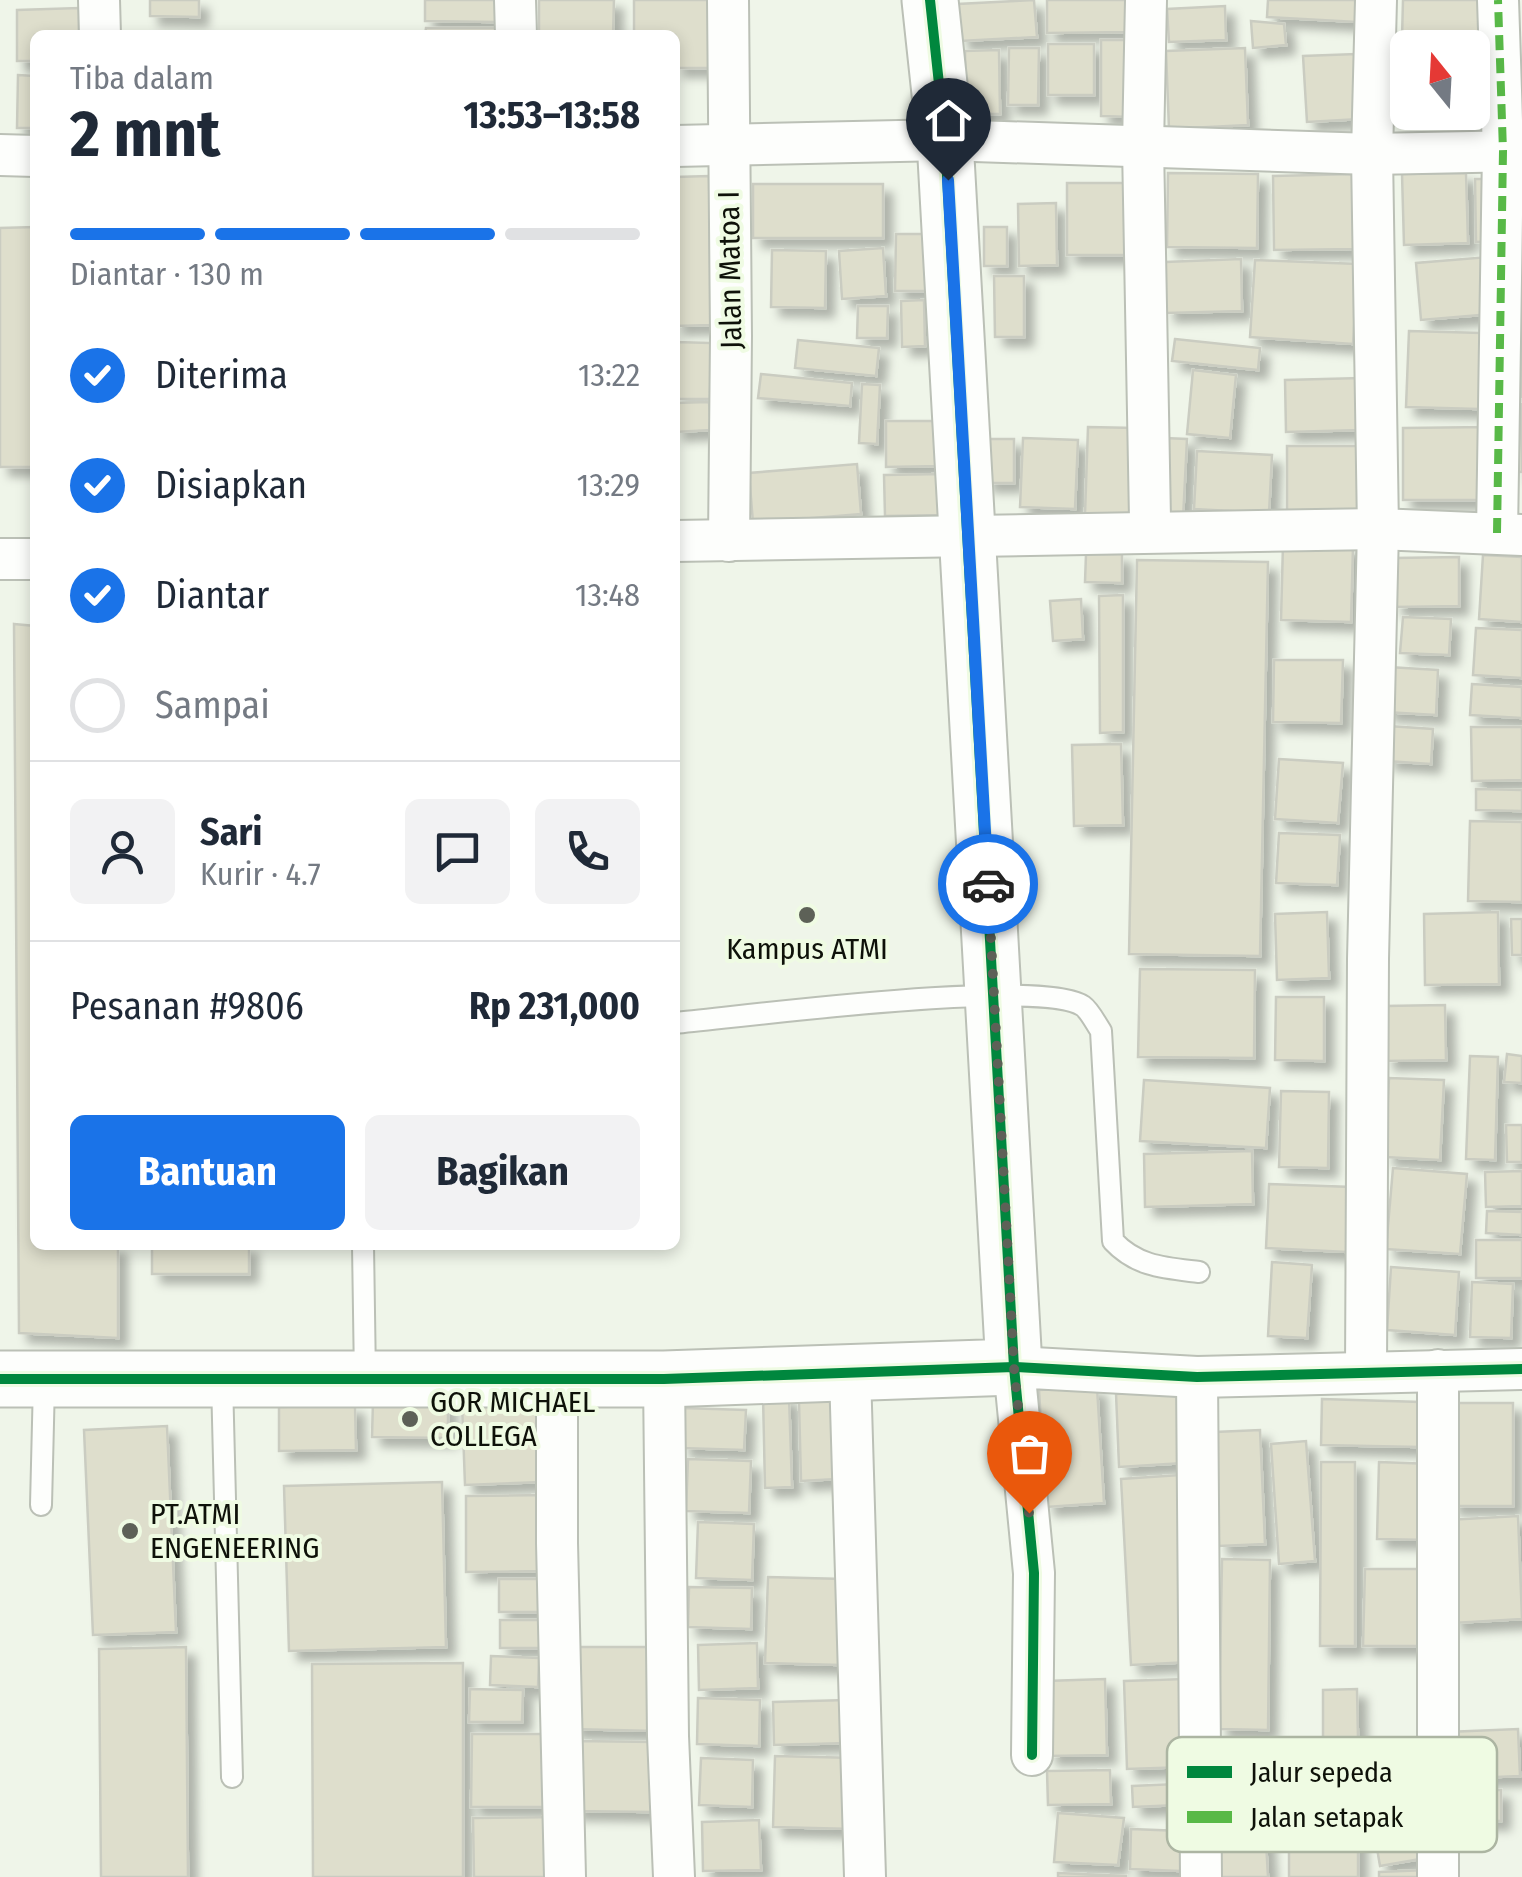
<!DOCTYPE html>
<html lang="id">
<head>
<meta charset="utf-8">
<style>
  :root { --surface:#fff; --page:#f2f2f3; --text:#1f2937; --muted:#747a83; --line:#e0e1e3; --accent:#1a73e8 }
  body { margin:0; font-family:"Fira Sans Condensed",sans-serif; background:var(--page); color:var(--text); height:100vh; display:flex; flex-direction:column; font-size:38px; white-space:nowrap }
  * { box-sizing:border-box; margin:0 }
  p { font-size:32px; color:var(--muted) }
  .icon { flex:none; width:55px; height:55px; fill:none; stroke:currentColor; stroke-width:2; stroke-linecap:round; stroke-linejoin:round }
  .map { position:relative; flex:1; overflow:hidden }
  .panel { position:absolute; left:30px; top:30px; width:650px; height:1220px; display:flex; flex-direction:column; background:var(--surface); border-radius:15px; box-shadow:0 5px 15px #0003 }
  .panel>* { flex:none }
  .needle { width:65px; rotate:342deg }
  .buttons { position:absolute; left:1390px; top:30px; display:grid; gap:20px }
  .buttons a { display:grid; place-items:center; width:100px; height:100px; border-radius:15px; background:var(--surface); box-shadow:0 5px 15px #0003; font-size:50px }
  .pin { position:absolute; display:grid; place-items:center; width:85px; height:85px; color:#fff; margin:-102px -42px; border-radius:50% 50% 50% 0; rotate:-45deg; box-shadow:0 0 10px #0007 }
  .pin .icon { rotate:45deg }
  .courier { position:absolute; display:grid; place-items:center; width:100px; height:100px; margin:-50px; border:8px solid #1a73e8; border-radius:50%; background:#fff; color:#222; box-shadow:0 2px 12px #0007 }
  .overview em { font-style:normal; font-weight:700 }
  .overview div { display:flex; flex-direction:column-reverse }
  .overview { display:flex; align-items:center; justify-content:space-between; height:170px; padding:0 40px }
  h1 { font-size:65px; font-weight:700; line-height:75px }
  .bar { display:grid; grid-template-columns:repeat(4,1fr); gap:15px 10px; align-content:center; height:120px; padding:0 40px }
  .bar i { height:12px; border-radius:8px; background:var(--line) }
  .bar .active { background:var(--accent) }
  .bar p { grid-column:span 4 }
  .line { display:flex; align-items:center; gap:25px; padding:0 40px; border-top:2px solid var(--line) }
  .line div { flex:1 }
  .round { display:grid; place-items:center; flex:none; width:105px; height:105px; border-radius:15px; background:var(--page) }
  ol { padding:0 40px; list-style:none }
  li { display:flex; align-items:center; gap:30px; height:110px }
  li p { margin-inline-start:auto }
  li .icon { padding:10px; border-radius:50%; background:var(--accent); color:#fff; stroke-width:4 }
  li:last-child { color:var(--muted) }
  li i { width:55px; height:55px; border:5px solid var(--line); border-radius:50% }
  .button { display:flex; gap:20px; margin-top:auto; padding:20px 40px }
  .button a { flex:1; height:115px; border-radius:15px; background:var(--accent); color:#fff; font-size:40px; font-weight:700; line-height:115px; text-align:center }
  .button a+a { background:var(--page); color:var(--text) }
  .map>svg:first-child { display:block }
</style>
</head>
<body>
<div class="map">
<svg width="1522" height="1877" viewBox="0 0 1522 1877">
  <defs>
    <filter id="shadow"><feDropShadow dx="9" dy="9" stdDeviation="5" flood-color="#0004"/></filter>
  </defs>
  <rect width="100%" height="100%" fill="#eff5e9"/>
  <!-- building -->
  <g fill="#dedecc" stroke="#caccc1" stroke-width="2.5" filter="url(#shadow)">
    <path d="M150,0H199V17L150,16Z"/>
    <path d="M425,0H496V22L425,21Z"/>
    <path d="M539,0H614L613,35H539Z"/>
    <path d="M634,0H715L714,68H675V35H634Z"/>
    <path d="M1034,0L1037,37L960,41L958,4Z"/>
    <path d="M1047,0H1126L1127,32L1047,33Z"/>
    <path d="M1268,0H1355L1357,22L1267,17Z"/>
    <path d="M1403,0H1486L1485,37L1402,38Z"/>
    <path d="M1225,6L1226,40L1169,42L1167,9Z"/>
    <path d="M79,8V35H35V61H17V10Z"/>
    <path d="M1251,21L1284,24L1286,45L1253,48Z"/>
    <path d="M426,28H501V35H425Z"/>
    <path d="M1101,40H1132V117L1101,116Z"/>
    <rect x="1048" y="44" width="46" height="51"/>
    <path d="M1436,46L1484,47L1483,109H1472V48Z"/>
    <path d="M1009,48H1039L1038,105H1008Z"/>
    <path d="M1245,48L1248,125L1169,129L1166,51Z"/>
    <path d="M999,50L1000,114H966L965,51Z"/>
    <path d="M1356,54L1360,119L1307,122L1303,56Z"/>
    <path d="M18,75L35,76V128H17Z"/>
    <path d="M1168,173L1258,174L1257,248L1167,247Z"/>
    <path d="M1466,173L1468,243L1404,245L1402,174Z"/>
    <path d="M1357,174L1358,249L1274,250L1273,176Z"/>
    <path d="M709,176L711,325L675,326V177Z"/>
    <path d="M1475,179H1495V241L1476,242Z"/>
    <rect x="1067" y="183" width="58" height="72"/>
    <rect x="753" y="184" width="130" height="54"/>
    <path d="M1056,203L1057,265L1019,266L1018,204Z"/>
    <path d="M35,227V467H0V228Z"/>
    <rect x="984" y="227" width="23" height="39"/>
    <path d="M896,234H929L928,291H895Z"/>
    <path d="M883,248L886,296L842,299L839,251Z"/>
    <path d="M772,250L826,251L825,308L771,307Z"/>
    <path d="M1488,257L1492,314L1421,320L1416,263Z"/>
    <path d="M1241,259L1242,311L1166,313L1165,262Z"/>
    <path d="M1255,260L1358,264L1353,344L1250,337Z"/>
    <path d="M994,276H1024V337H995Z"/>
    <path d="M924,300L925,346L902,347L901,301Z"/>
    <path d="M858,306H888L887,338H857Z"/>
    <path d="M1409,331L1482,333L1479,409L1406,407Z"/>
    <path d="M1175,339L1260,348L1258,370L1172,361Z"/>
    <path d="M798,340L879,348L876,376L795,368Z"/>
    <path d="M1516,341H1522V397H1515Z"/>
    <path d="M675,342L711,343L710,399H675Z"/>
    <path d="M1193,370L1236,375L1230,438L1187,434Z"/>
    <path d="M761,374L852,383L850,406L758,398Z"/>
    <path d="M1361,378L1362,430L1286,432L1285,380Z"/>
    <path d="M862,384L880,385L877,444L859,443Z"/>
    <path d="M709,402L711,430L675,432V403Z"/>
    <path d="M1521,404H1522V472H1518Z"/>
    <path d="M886,421H940V466L886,467Z"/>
    <path d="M1088,427L1135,428L1132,515L1085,514Z"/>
    <path d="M1486,427V500H1403V428Z"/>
    <path d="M1023,438L1078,440L1075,509L1020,507Z"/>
    <path d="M1164,438L1187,439L1183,519L1161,518Z"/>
    <path d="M985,439H1014V483H984Z"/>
    <path d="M1287,446H1365L1364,515H1287Z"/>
    <path d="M1197,451L1272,455L1269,513L1194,509Z"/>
    <path d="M857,464L861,514L753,523L749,473Z"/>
    <path d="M943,474V515L885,516L884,475Z"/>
    <path d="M1283,544L1353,546L1351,622L1281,620Z"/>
    <path d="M1086,554H1122V583L1085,582Z"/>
    <path d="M1483,555L1522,557V622L1479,619Z"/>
    <path d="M1459,557V606L1394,607V558Z"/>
    <path d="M1137,560L1268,562L1260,956L1129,954Z"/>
    <path d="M1123,595V732L1100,733L1099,596Z"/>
    <path d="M1081,599L1083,639L1053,641L1050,601Z"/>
    <path d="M1403,617L1451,619L1449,655L1400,653Z"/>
    <path d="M14,624L35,626V1245H118V1338L19,1333Z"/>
    <path d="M1476,628L1522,630V678L1473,675Z"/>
    <path d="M1274,660H1343L1341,723L1273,722Z"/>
    <path d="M1388,667L1438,670L1436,715L1385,712Z"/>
    <path d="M1472,684L1522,687V718L1470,715Z"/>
    <path d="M1388,726L1433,729L1431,764L1386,761Z"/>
    <path d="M1471,727H1522V780L1472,781Z"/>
    <path d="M1121,744L1123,825L1074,826L1072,745Z"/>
    <path d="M1279,759L1343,763L1338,823L1275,819Z"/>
    <path d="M1476,789L1522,790V811L1476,810Z"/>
    <path d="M1470,821L1522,822V902L1468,901Z"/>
    <path d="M1279,833L1340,835L1337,885L1276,883Z"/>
    <path d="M1327,912L1329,978L1277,980L1275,914Z"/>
    <path d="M1498,912L1499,984L1425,985L1424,914Z"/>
    <path d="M1511,919H1522V955H1512Z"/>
    <path d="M1140,969L1255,970L1254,1058L1138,1057Z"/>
    <path d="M1276,997H1324V1061L1275,1060Z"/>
    <path d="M1445,1005L1446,1060L1385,1061V1006Z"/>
    <path d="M1507,1054L1522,1056V1083L1504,1082Z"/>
    <path d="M1470,1056L1498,1057L1495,1160L1466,1159Z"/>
    <path d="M1389,1078L1444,1080L1440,1160L1385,1157Z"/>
    <path d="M1144,1080L1270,1088L1266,1148L1140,1141Z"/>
    <path d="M1281,1091L1329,1092L1328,1168L1279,1167Z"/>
    <path d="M1506,1125H1522V1162H1507Z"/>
    <path d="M1252,1151L1253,1204L1145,1207L1144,1154Z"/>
    <path d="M1393,1168L1467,1174L1460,1254L1386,1249Z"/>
    <path d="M1522,1171V1206L1486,1207L1485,1172Z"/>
    <path d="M1269,1184L1352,1187L1348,1252L1266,1248Z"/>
    <path d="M1487,1211L1522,1212V1235L1486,1233Z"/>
    <rect x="1476" y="1240" width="46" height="38"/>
    <rect x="152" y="1245" width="97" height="29"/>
    <path d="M1272,1262L1312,1265L1307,1338L1268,1336Z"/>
    <path d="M1391,1267L1459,1272L1455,1335L1387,1330Z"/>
    <path d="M1472,1282L1513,1284L1511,1338L1470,1337Z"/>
    <path d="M1097,1387L1104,1503L1046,1507L1039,1390Z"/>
    <path d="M1180,1390L1184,1463L1119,1467L1116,1394Z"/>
    <path d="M763,1396H789L792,1487L765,1488Z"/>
    <path d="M1322,1399L1421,1402L1420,1447L1321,1445Z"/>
    <path d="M373,1401H448V1438L372,1437Z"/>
    <path d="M538,1401L541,1482L465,1485L462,1404Z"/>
    <path d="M835,1401L837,1479L801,1481L799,1402Z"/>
    <rect x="1450" y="1403" width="63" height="103"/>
    <path d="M355,1405L356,1450L279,1451V1407Z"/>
    <path d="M682,1408L746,1410L744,1450L681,1448Z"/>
    <path d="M167,1426L176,1632L93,1635L84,1430Z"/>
    <path d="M1260,1430L1265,1544L1219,1546L1215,1432Z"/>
    <path d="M1306,1441L1315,1561L1279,1564L1271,1444Z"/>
    <path d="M688,1459L751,1461L749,1513L686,1511Z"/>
    <path d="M1321,1462H1355V1646H1320Z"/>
    <path d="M1379,1462L1432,1464L1430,1540L1377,1539Z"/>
    <path d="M1180,1475L1191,1662L1131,1665L1121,1479Z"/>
    <path d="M442,1482L446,1647L289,1651L284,1486Z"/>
    <path d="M550,1495V1571L466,1572V1496Z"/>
    <path d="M1518,1516L1522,1619L1453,1623L1447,1520Z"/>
    <path d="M698,1522L754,1524L752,1580L696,1578Z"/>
    <path d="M1222,1559L1270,1560L1268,1730L1219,1729Z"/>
    <path d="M1365,1569H1424L1423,1646H1363Z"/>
    <path d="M768,1577L843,1579L841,1665L765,1663Z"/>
    <path d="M499,1579H549L548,1612H499Z"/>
    <path d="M689,1587L752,1588L751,1629L688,1627Z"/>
    <path d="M500,1620H547L548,1648H500Z"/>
    <path d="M757,1643L758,1688L699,1690L698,1645Z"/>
    <path d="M186,1647L188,1877H101L99,1649Z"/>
    <path d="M572,1647H657L655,1731L571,1729Z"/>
    <path d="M491,1656L539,1658L538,1687L490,1685Z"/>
    <path d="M463,1663V1877H313L312,1664Z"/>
    <path d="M1105,1679L1107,1755L1048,1756L1046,1681Z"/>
    <path d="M1185,1679L1187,1767L1127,1769L1124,1681Z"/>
    <path d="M470,1689L523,1690L522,1722H469Z"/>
    <path d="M1357,1689L1358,1739L1323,1740V1690Z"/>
    <path d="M698,1698L760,1700L759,1746L697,1744Z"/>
    <path d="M847,1700L848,1743L774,1745L773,1702Z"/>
    <path d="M1518,1729L1520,1776L1448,1779L1447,1732Z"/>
    <path d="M472,1734H546V1807H471Z"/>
    <path d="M574,1741L655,1742L654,1812L572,1811Z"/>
    <path d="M775,1756L856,1758L854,1829L773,1827Z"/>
    <path d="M701,1758L753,1760L752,1807L699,1805Z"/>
    <path d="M1110,1770L1111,1804L1048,1805L1047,1771Z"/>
    <path d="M1176,1784L1178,1805L1133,1807L1132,1786Z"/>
    <path d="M1450,1789L1501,1790V1821L1449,1820Z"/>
    <rect x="1289" y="1802" width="69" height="75"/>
    <path d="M1058,1813L1124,1818L1118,1865L1054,1862Z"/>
    <path d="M557,1817L558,1877H474L473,1818Z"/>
    <path d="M759,1820L761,1870L703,1871L702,1822Z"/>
    <path d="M1419,1823L1426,1858L1380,1866L1374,1831Z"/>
    <path d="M1265,1824L1268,1877H1212L1208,1828Z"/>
    <path d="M1131,1829L1182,1831L1181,1871L1130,1869Z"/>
    <path d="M1427,1870V1877H1379V1872Z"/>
    <path d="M1058,1873L1126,1876V1877H1058Z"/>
  </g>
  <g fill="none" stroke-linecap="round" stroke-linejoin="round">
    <!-- lane casing -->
    <g stroke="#bbc0b6" stroke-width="24">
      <g id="lane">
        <path d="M675,1023C741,1017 1041,977 1083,1006C1090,1011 1096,1024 1101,1031L1113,1241C1137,1267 1166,1268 1199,1272"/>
        <path d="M363,1245L365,1378"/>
        <path d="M222,1380L232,1777"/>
        <path d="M41,1505L44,1382"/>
      </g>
    </g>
    <!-- street casing -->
    <g stroke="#bbc0b6" stroke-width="44">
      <g id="street">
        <path d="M99,0L100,35"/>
        <path d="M515,0L516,35"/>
        <path d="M728,0L731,336L729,541"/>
        <path d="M1146,0L1143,146L1150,519"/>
        <path d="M675,146L945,140L1372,154L1522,151"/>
        <path d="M0,155L35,156"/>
        <path d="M1497,533L1503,151L1498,0"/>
        <path d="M675,541L1378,529L1522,535"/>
        <path d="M0,559H35"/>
        <path d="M1366,1372L1368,959L1378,529L1372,154L1376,0"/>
        <path d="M850,1373L865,1877"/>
        <path d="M1197,1377L1201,1877"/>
        <path d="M664,1379L668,1736L674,1877"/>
        <path d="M557,1380V1543L565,1877"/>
        <path d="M1032,1755L1034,1573L1014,1367L1197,1377L1522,1369"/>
        <path d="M1438,1877V1370"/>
      </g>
    </g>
    <!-- secondary casing -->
    <g stroke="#bbc0b6" stroke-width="59">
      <path id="secondary" d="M0,1379H664L1014,1367L945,140L930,0"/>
    </g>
    <!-- lane -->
    <use href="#lane" stroke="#fdfefc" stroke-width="20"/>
    <!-- street -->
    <use href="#street" stroke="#fdfefc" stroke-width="40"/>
    <!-- secondary -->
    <use href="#secondary" stroke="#fdfefc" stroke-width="55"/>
    <!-- quiet -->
    <path stroke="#58b947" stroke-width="8" stroke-dasharray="15 8" stroke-linecap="butt" d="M1497,533L1503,151L1498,0"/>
    <!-- cycleway casing -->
    <g stroke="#effbe3" stroke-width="16">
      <g id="cycleway">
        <path d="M930,0L945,140L1014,1367L1034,1573L1032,1755"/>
        <path d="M0,1379H664L1014,1367L1197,1377L1522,1369"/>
      </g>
    </g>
    <!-- cycleway -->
    <use href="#cycleway" stroke="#00873e" stroke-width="10"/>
  </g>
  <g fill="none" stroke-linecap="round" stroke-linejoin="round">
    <!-- done -->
    <path stroke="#5d6157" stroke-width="10" stroke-dasharray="0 18" d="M988,884L1014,1368L1029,1513"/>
    <!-- route -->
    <path stroke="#1a73e8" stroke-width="12" d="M948,180L988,884"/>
  </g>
  <!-- markers -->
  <g fill="#5d6157" stroke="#effbe3" stroke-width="4">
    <circle cx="807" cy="915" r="10"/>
    <circle cx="410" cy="1419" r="10"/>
    <circle cx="130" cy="1531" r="10"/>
  </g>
  <g text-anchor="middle" stroke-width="8" stroke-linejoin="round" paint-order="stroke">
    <!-- street labels -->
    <g font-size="30" fill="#0e1109" stroke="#effbe3">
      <text transform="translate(730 270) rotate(-91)" y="10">Jalan Matoa I</text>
    </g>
    <!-- poi labels -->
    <g font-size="30" fill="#0e1109" stroke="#effbe3" text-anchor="start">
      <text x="807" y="959" text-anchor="middle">Kampus ATMI</text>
      <text x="430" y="1412">GOR MICHAEL<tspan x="430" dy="34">COLLEGA</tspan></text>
      <text x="150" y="1524">PT.ATMI<tspan x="150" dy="34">ENGENEERING</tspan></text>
    </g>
  </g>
  <!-- legend -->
  <rect x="1167" y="1737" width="330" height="115" rx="15" fill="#effbe3" stroke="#acb5a2" stroke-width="2.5"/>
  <rect x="1187" y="1766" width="45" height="12" fill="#00873e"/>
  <rect x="1187" y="1811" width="45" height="12" fill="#58b947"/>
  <g font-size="28" fill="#0e1109">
    <text x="1250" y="1782">Jalur sepeda</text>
    <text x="1250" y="1827">Jalan setapak</text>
  </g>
</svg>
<div class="buttons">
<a><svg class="needle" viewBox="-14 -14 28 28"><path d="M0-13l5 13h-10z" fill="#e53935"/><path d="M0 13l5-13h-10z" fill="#747a83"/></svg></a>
</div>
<div class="pin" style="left:1029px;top:1513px;background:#ea580c"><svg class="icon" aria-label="bag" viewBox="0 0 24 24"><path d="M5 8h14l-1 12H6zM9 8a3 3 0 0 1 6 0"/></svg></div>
<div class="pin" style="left:948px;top:180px;background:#1f2937"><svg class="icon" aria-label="home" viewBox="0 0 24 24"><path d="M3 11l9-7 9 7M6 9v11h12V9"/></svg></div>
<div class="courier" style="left:988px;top:884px"><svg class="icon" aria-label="car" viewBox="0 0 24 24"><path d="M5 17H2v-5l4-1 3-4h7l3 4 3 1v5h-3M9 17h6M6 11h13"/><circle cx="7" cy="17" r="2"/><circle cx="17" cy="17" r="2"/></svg></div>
<section class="panel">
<div class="overview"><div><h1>2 mnt</h1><p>Tiba dalam</p></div><em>13:53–13:58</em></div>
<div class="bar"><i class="active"></i><i class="active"></i><i class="active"></i><i></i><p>Diantar · 130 m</p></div>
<ol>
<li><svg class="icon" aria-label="check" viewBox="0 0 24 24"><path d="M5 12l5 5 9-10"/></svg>Diterima<p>13:22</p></li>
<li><svg class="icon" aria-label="check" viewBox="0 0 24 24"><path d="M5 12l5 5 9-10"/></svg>Disiapkan<p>13:29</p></li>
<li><svg class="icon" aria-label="check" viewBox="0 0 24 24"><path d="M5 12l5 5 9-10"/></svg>Diantar<p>13:48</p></li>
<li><i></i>Sampai</li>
</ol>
<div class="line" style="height:180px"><a class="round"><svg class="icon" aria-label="person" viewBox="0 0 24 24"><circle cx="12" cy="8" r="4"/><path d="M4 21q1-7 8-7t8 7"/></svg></a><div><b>Sari</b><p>Kurir · 4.7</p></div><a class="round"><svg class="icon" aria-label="chat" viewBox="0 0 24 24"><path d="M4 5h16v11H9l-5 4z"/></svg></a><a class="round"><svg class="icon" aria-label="phone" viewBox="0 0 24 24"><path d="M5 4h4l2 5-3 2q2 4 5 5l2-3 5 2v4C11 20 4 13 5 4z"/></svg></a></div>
<div class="line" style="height:130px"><div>Pesanan #9806</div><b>Rp 231,000</b></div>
<div class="button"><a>Bantuan</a><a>Bagikan</a></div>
</section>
</div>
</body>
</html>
